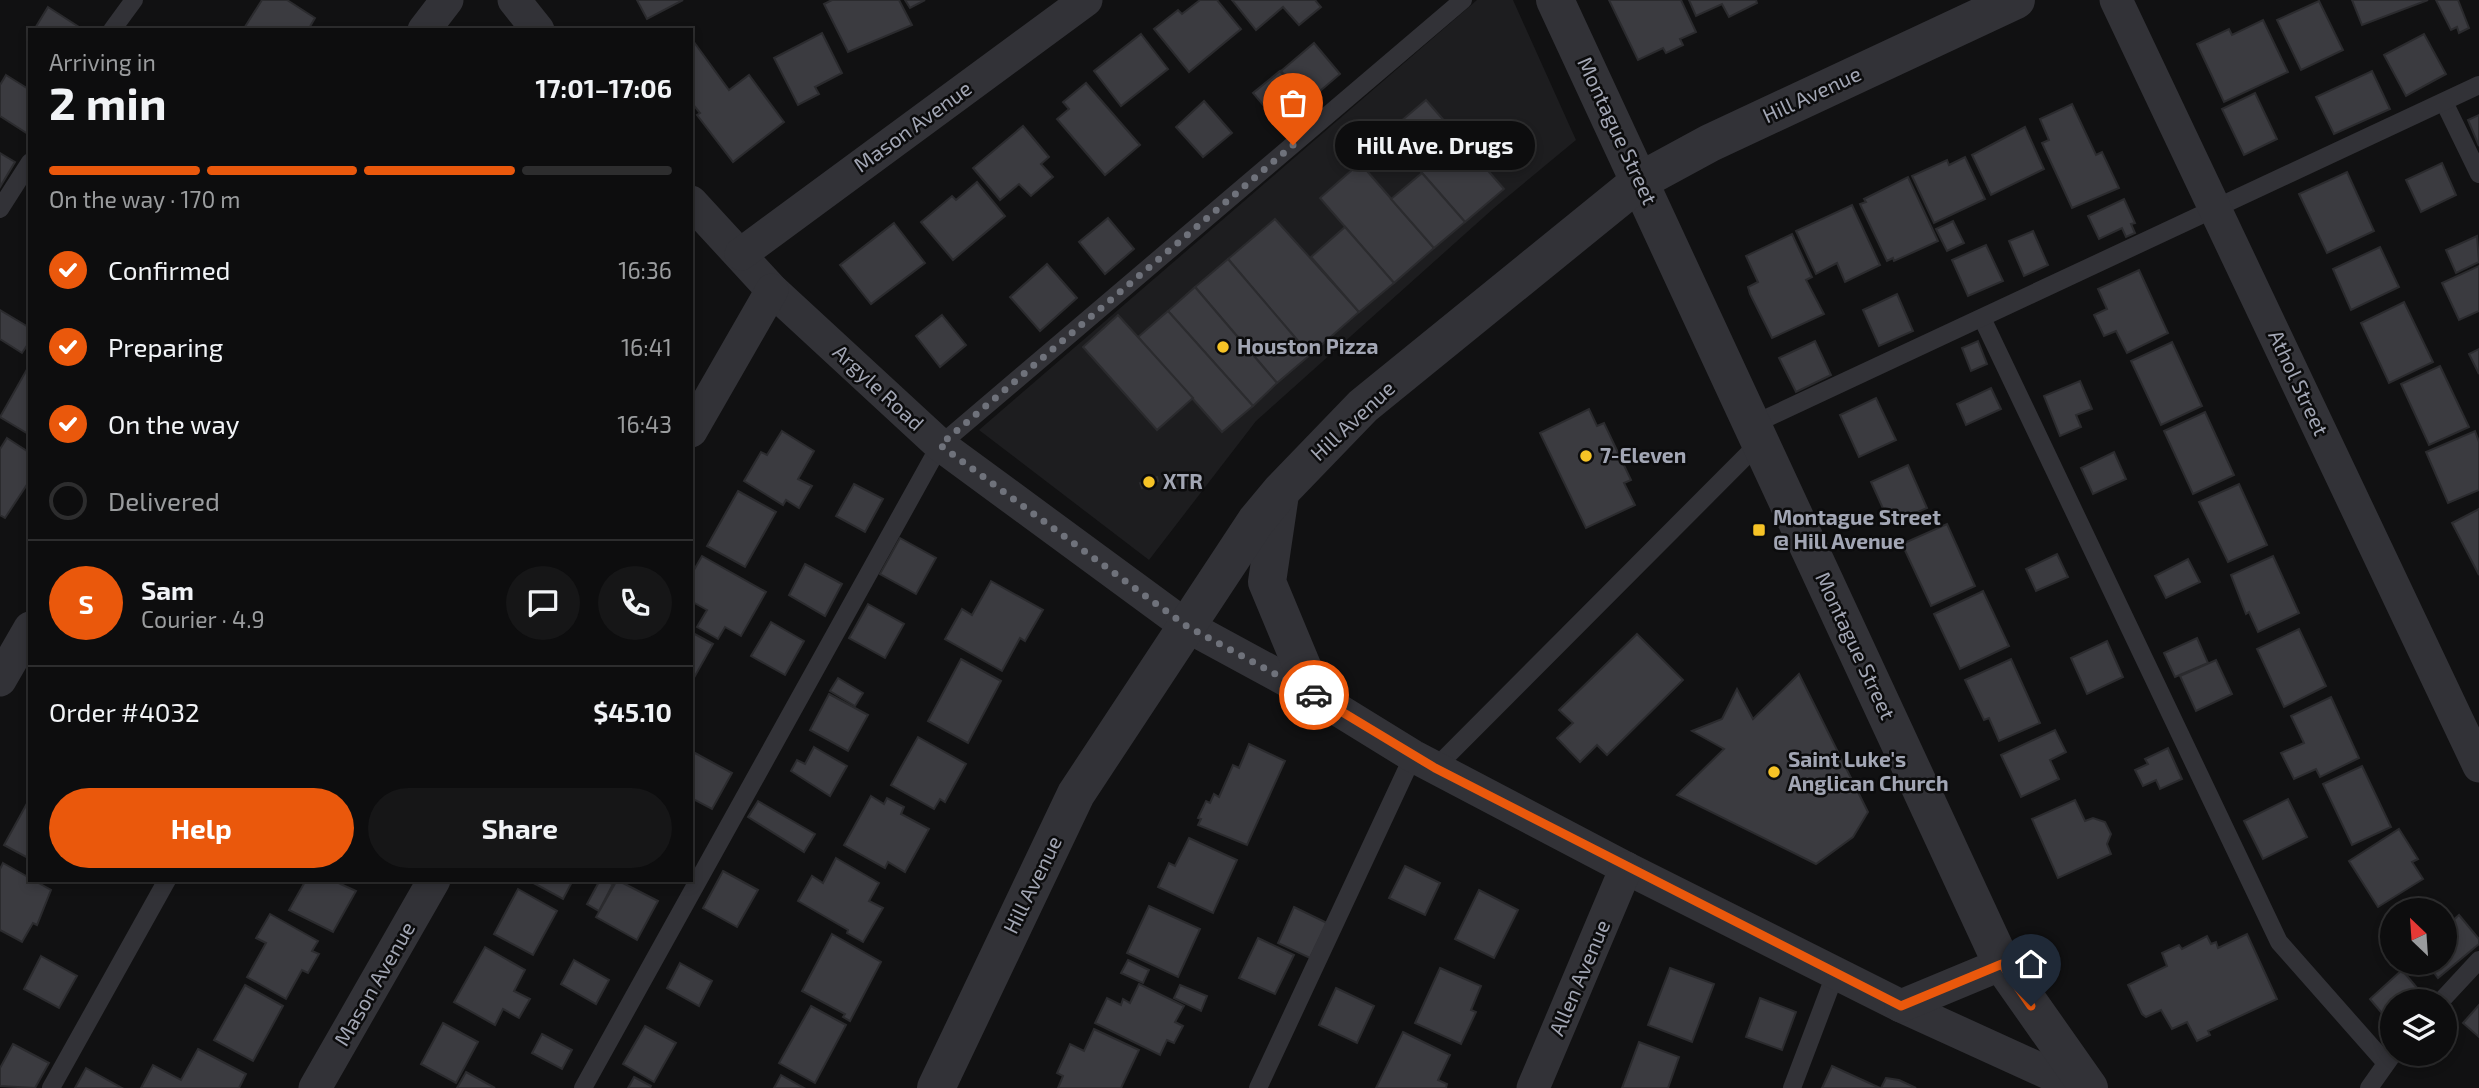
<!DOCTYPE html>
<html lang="en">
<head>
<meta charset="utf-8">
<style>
  :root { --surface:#0d0d0e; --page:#161617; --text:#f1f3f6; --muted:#9a9c9e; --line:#2d2d2e; --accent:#ea580c }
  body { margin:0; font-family:"Exo 2",sans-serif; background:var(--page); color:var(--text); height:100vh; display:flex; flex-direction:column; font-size:26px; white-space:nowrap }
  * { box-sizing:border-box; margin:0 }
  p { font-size:23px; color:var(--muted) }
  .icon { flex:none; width:38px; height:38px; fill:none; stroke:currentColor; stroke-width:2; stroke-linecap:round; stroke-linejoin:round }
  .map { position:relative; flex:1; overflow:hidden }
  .details { position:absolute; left:28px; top:28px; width:665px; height:854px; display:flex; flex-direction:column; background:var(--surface); border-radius:0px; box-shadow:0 4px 10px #0003,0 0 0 2px var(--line) }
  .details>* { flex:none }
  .needle { width:46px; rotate:335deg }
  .fabs { position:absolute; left:2380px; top:898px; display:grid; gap:14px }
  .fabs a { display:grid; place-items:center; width:77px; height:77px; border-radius:50%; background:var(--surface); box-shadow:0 4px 10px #0003,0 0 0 2px var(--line); font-size:35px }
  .pin { position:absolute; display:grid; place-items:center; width:60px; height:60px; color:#fff; margin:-72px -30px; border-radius:50% 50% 50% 0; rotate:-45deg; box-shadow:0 0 7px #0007 }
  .pin .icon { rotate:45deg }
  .courier { position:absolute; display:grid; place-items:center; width:70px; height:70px; margin:-35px; border:5px solid #ea580c; border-radius:50%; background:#fff; color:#222; box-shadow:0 2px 9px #0007 }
  .bubble { position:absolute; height:49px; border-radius:24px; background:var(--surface); box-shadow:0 4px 10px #0003,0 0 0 2px var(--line); font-size:23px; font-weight:700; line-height:49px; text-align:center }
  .headline em { font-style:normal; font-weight:700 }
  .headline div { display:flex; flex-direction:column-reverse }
  .headline { display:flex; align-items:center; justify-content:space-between; height:119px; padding:0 21px }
  h1 { font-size:46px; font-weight:700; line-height:52px }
  .bar { display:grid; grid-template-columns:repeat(4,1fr); gap:10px 7px; align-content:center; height:84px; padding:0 21px }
  .bar i { height:9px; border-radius:5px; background:var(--line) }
  .bar .selected { background:var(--accent) }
  .bar p { grid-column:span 4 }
  .line { display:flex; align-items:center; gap:18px; padding:0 21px; border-top:2px solid var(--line) }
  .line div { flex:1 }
  .round { display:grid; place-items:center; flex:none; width:74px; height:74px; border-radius:37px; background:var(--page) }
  ol { padding:0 21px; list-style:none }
  li { display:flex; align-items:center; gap:21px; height:77px }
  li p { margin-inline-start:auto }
  li .icon { padding:7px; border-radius:50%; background:var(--accent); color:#fff; stroke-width:4 }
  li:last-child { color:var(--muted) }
  li i { width:38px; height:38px; border:4px solid var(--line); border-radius:50% }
  .button { display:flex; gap:14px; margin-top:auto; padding:14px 21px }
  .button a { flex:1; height:80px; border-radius:42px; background:var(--accent); color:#fff; font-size:28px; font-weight:700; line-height:80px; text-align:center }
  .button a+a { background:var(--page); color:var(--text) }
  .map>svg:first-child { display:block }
</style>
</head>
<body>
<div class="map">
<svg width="2479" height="1088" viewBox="0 0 2479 1088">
  <rect width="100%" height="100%" fill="#111112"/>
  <!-- built -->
  <path fill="#1d1d1f" d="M1477,0H1513L1576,140L1494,208L1256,421L1149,560L979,430Z"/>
  <!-- building -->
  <g fill="#3b3b40" stroke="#2b2b2e" stroke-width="2">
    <path d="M262,0H287L315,18L308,30H243Z"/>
    <path d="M637,0H683L647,19Z"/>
    <path d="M832,0H899L912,25L848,52L824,4Z"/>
    <path d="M905,0H925L910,8Z"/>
    <path d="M1200,0H1217L1241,29L1189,72L1154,29L1178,10L1182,14Z"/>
    <path d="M1232,0H1315L1321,7L1299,25L1283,7L1256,30Z"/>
    <path d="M1609,0H1681L1696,32L1680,39L1683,45L1666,53L1663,48L1638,60Z"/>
    <path d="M1689,0H1756L1757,3L1729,17L1722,4L1696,16Z"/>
    <path d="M2352,0H2428L2362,25Z"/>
    <path d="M2436,0H2458L2469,28L2459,33L2457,27L2451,30Z"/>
    <path d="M2319,1L2343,50L2301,70L2277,20Z"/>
    <path d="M48,7L79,27L77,30H34Z"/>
    <path d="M2263,20L2288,72L2224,102L2197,44L2229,29L2232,35Z"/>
    <path d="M822,33L842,73L815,87L819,94L798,105L774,58Z"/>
    <path d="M1141,34L1168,69L1121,106L1094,71Z"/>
    <path d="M2424,34L2446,74L2406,96L2384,55Z"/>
    <path d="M691,38L729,90L749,75L784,122L733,162L697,115L700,113L691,102Z"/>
    <path d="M1314,43L1340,74L1307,102L1281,71Z"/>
    <path d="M1280,71L1306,103L1280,125L1253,93Z"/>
    <path d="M2372,71L2390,109L2334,134L2316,97Z"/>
    <path d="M6,75L30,90L28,134L0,116V85Z"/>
    <path d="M1086,83L1140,145L1105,175L1057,119L1069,109L1063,102Z"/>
    <path d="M2255,93L2277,139L2244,155L2222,109Z"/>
    <path d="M1426,100L1504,189L1465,222L1387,133Z"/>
    <path d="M1204,101L1232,133L1203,157L1176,127Z"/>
    <path d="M2072,104L2096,155L2102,152L2119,188L2072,208L2042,143L2049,140L2040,119Z"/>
    <path d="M2479,115V146L2468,120Z"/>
    <path d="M1023,126L1049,157L1041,164L1053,177L1031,196L1019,184L1000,200L973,168Z"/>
    <path d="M2025,127L2044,169L1991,195L1972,155Z"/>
    <path d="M0,153L15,162L0,187Z"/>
    <path d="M1965,157L1985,199L1934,223L1912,176L1947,160L1949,165Z"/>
    <path d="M1360,163L1434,248L1394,283L1320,198Z"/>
    <path d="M2442,163L2456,195L2421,212L2406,180Z"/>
    <path d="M2347,172L2374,231L2327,253L2299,194Z"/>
    <path d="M1422,173L1465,222L1434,248L1391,199Z"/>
    <path d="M1908,177L1938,241L1894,261L1893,258L1887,261L1860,204L1866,202L1864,199Z"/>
    <path d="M977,182L1005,216L953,260L921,222L952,196L956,200Z"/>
    <path d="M2124,199L2135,223L2131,224L2135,233L2126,237L2122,228L2099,239L2088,216Z"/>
    <path d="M1852,205L1880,265L1845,282L1837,263L1816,274L1796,231Z"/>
    <path d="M1108,218L1134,249L1105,274L1079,242Z"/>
    <path d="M1275,219L1359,312L1310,355L1228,259Z"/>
    <path d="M1953,221L1964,243L1947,251L1936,229Z"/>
    <path d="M894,223L925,263L871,304L840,265Z"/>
    <path d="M1345,227L1394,283L1359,312L1311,257Z"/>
    <path d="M2033,231L2048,265L2024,276L2009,241Z"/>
    <path d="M1792,234L1812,277L1806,280L1824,314L1772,338L1750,294L1748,287L1758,282L1746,256Z"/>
    <path d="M2477,236L2479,262L2456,273L2446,250Z"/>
    <path d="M1986,245L2003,281L1968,296L1952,260Z"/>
    <path d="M2380,247L2399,287L2351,310L2333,269Z"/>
    <path d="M1228,259L1310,355L1277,383L1195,287Z"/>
    <path d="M1047,264L1077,298L1040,331L1010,297Z"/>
    <path d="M2479,266V311L2459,320L2442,283Z"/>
    <path d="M2139,270L2168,333L2127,353L2116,331L2104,336L2094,315L2107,309L2098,289Z"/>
    <path d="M1195,287L1277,383L1253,406L1168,311Z"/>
    <path d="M1897,294L1913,331L1879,346L1863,310Z"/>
    <path d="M2404,302L2433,362L2389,383L2361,323Z"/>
    <path d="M0,310L30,328V341L22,353L0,339Z"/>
    <path d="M1168,311L1253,406L1222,432L1138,337Z"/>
    <path d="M942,315L966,345L940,367L916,336Z"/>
    <path d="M1118,315L1193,398L1157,430L1083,347Z"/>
    <path d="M1815,341L1831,375L1796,392L1779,358Z"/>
    <path d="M1978,341L1987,364L1971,371L1962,348Z"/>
    <path d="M2172,342L2202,406L2161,425L2131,361Z"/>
    <path d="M2479,349V374L2469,354Z"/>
    <path d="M30,364V435L0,417Z"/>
    <path d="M2440,366L2469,427L2429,445L2401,384Z"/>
    <path d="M2080,381L2092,409L2076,415L2081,427L2060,436L2044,396Z"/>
    <path d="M1991,388L2001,409L1966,425L1957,404Z"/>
    <path d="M1876,398L1896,440L1859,457L1840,415Z"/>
    <path d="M1589,409L1597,426L1604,423L1631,480L1624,483L1635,505L1586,528L1540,433Z"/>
    <path d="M2205,412L2234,475L2193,494L2164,431Z"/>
    <path d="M782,431L814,451L798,479L812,486L799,508L786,500L783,505L744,481L761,452L767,455Z"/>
    <path d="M2475,431L2479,442V490L2448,503L2426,452Z"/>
    <path d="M7,438L30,453V480L5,518L0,515V449Z"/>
    <path d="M2114,452L2126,479L2093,494L2081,468Z"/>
    <path d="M1908,465L1927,508L1890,524L1871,482Z"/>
    <path d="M1157,477L1158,481L1142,488L1140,483Z"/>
    <path d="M854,484L883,499L865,532L836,516Z"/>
    <path d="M2239,484L2267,545L2228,562L2199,502Z"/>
    <path d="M738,491L776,512L745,567L707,546Z"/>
    <path d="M2479,509V575L2452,523Z"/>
    <path d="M1947,524L1975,586L1931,606L1902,544Z"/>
    <path d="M900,538L936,558L916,594L880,574Z"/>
    <path d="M2057,554L2068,577L2036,591L2026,569Z"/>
    <path d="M702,556L766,592L741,636L725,627L718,639L697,627L707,610L691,601V575Z"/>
    <path d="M2273,556L2299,613L2258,632L2249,612L2246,614L2231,575Z"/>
    <path d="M2188,559L2200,582L2166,598L2155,576Z"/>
    <path d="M805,564L842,584L825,616L789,595Z"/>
    <path d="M991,581L1043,610L1025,641L1020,638L1002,671L945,639L962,609L972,615Z"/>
    <path d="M1983,591L2009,646L1960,669L1934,614Z"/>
    <path d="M868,604L904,624L885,658L849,638Z"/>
    <path d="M771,622L804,641L785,675L751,656Z"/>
    <path d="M2299,629L2326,686L2284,707L2257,649Z"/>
    <path d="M691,632L713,644L691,683Z"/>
    <path d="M1637,634L1683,680L1607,755L1597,745L1580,762L1557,738L1573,723L1559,710Z"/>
    <path d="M2197,638L2208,663L2175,677L2164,653Z"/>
    <path d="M2107,641L2123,677L2087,694L2071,658Z"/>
    <path d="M961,659L1001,681L968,743L928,721Z"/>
    <path d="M2011,659L2040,723L1999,741L1989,718L1984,720L1965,680Z"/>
    <path d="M2216,660L2232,694L2196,711L2180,676Z"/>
    <path d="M1799,674L1868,812L1853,837L1816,864L1677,795L1724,749L1692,731L1722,719L1737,689L1753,719Z"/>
    <path d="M838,678L863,693L855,706L830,691Z"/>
    <path d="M829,694L868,715L848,751L810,730Z"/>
    <path d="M2331,697L2359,758L2320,777L2316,769L2294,779L2281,753L2304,743L2291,716Z"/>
    <path d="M2055,730L2066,752L2050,760L2059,779L2021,797L2001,755Z"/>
    <path d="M918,737L966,764L945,802L940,799L934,809L891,785Z"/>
    <path d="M1249,744L1285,761L1247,845L1198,825L1201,819L1198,818L1206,801L1210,803L1214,794L1219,797L1233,765L1239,768Z"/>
    <path d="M814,747L847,766L830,796L791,771L797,760L805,764Z"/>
    <path d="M2168,748L2182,779L2160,789L2156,780L2143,786L2135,770L2148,764L2145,759Z"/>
    <path d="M695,753L732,773L712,809L691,798V759Z"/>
    <path d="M2362,766L2391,827L2352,845L2323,784Z"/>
    <path d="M871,796L884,804L887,798L904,807L901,814L929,829L905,872L888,862L885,868L844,845Z"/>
    <path d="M30,798V859L4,845Z"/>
    <path d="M2288,799L2307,837L2263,859L2244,821Z"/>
    <path d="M2075,800L2085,821L2093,818L2105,822L2111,834L2107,844L2111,854L2058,878L2032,819Z"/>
    <path d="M758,801L815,834L804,852L748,817Z"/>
    <path d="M2399,829L2418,859L2412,862L2423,879L2378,907L2349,861Z"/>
    <path d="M1189,838L1237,860L1213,913L1158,887L1169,863L1175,866Z"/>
    <path d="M836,858L879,883L869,901L883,908L863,942L847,933L848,930L798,901L812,876L823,883Z"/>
    <path d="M3,863L51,890L37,925L33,923L22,942L0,930V869Z"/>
    <path d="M1405,866L1440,883L1425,915L1389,898Z"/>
    <path d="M723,871L758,890L737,927L703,908Z"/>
    <path d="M306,880H332L356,891L333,932L289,910Z"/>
    <path d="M528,880H573L563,899Z"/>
    <path d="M600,880L613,884L599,911L587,904Z"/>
    <path d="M617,880L658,901L637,940L596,917Z"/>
    <path d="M518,889L557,911L533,955L494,934Z"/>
    <path d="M1479,890L1518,910L1494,958L1455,939Z"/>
    <path d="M2430,900L2439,910H2417Z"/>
    <path d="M1149,906L1200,929L1178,977L1127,953Z"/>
    <path d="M1294,907L1327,923L1310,958L1278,943Z"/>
    <path d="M270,914L318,941L312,951L319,954L308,973L302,970L286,999L247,977L266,943L256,938Z"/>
    <path d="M2459,915L2479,939V944L2438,978L2426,962H2445V917L2450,923Z"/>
    <path d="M832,934L881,962L850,1021L843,1017L845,1014L802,991Z"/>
    <path d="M2247,934L2277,999L2208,1031L2210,1035L2197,1041L2187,1022L2172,1029L2161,1010L2146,1017L2142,1014L2128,985L2167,966L2162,953L2179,945L2182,949L2207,936L2211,944L2216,942L2218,948Z"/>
    <path d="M1258,938L1294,955L1275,994L1239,978Z"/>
    <path d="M485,947L525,970L514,991L530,999L519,1018L503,1009L495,1025L454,1002Z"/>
    <path d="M41,956L77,976L59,1008L24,989Z"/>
    <path d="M574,960L609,980L596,1004L561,984Z"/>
    <path d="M1128,960L1149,970L1143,983L1121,973Z"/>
    <path d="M680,963L712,981L699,1006L667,988Z"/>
    <path d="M1440,968L1481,986L1471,1010L1476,1012L1461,1044L1415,1023Z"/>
    <path d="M1670,968L1714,984L1692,1042L1648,1025Z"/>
    <path d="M2402,970L2428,1001H2392V1025L2370,999Z"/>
    <path d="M1139,984L1184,1006L1175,1022L1183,1026L1174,1043L1167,1040L1160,1055L1095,1023L1107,998L1121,1005L1123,999L1130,1003Z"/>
    <path d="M245,985L283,1006L253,1061L214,1040Z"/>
    <path d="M1180,985L1207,996L1201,1011L1174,998Z"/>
    <path d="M1336,988L1374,1006L1357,1043L1319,1025Z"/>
    <path d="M1760,998L1796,1012L1782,1050L1746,1037Z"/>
    <path d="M2479,1005V1037L2463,1023Z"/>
    <path d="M811,1006L846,1025L815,1083L779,1063Z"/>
    <path d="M443,1023L478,1042L456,1083L421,1064Z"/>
    <path d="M645,1026L676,1043L654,1082L623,1064Z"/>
    <path d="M1094,1029L1139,1050L1121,1088H1058L1063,1076L1057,1073L1070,1044L1084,1051Z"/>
    <path d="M1403,1032L1450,1055L1438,1080L1447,1084L1446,1088H1376Z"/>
    <path d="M542,1034L572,1050L562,1069L532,1053Z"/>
    <path d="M1639,1042L1679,1057L1668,1088H1622Z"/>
    <path d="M13,1044L49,1063L35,1088L0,1086V1068Z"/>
    <path d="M198,1049L246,1074L239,1088H141L153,1065L181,1080Z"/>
    <path d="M1832,1066L1880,1088H1822Z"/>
    <path d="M86,1068L122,1088H75Z"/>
    <path d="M466,1072L495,1088H457Z"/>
    <path d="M781,1075L804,1088H774Z"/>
    <path d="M634,1077L651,1086L650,1088H628Z"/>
    <path d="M1886,1078L1899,1080L1916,1088H1881Z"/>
  </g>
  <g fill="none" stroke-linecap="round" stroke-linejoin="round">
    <!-- service -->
    <g stroke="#323237" stroke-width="18">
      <path d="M112,30L134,0"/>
      <path d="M2444,102L2479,174"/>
      <path d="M0,209L30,162"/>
      <path d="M1982,318L2279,942L2385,1062"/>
      <path d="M1754,424L2479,85"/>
      <path d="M1435,768L1761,441"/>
      <path d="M2441,1001L2479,960"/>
      <path d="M51,1088L167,880"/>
      <path d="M583,1088L940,445L1463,0"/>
      <path d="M1258,1088L1413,756"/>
      <path d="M1792,1088L1836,972"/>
      <path d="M2369,1088L2393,1054"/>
    </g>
    <!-- minor -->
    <g stroke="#323237" stroke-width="33">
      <path d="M514,0L538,30"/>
      <path d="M2116,0L2479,766"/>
      <path d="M424,30L447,0"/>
      <path d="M691,202L772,290L940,445L1185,625L1314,695L1413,756L1626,868L1901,1006L2081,1088"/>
      <path d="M741,254L1086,0"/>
      <path d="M691,431L772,290"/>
      <path d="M0,680L30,628"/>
      <path d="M1901,1006L2002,964"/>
      <path d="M315,1088L434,880"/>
      <path d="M1533,1088L1626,868"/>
    </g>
    <!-- tertiary -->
    <g stroke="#323237" stroke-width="38">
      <path d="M1555,0L2002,964L2089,1088"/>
      <path d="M1280,494L1267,582L1314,695"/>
      <path d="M936,1088L1076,794L1256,521L1281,491L1363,406L1640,181L1710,143L2016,0"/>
    </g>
  </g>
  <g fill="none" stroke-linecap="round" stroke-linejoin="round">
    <!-- done -->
    <path stroke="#6f727b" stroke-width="7" stroke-dasharray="0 12.6" d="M1293,145L940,445L1185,625L1314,695"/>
    <!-- route -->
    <path stroke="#ea580c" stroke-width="9" d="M1314,695L1435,768L1901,1006L2002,964L2031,1006"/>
  </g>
  <!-- markers -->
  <g fill="#f6c326" stroke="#0c0c0d" stroke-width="2.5">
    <circle cx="1223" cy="347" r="7"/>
    <circle cx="1586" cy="456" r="7"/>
    <circle cx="1149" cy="482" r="7"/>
    <rect x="1752" y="523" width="14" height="14" rx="3.5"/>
    <circle cx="1774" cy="772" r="7"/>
  </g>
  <g text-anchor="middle" stroke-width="5" stroke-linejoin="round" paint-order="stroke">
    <!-- street labels -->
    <g font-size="21" fill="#a2a6b4" stroke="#0c0c0d">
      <text transform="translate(1812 95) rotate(-25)" y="7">Hill Avenue</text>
      <text transform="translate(913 127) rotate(-36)" y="7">Mason Avenue</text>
      <text transform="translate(1617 131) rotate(65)" y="7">Montague Street</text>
      <text transform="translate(2298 383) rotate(65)" y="7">Athol Street</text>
      <text transform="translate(878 388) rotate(43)" y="7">Argyle Road</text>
      <text transform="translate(1353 421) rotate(-43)" y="7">Hill Avenue</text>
      <text transform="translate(1855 646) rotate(65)" y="7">Montague Street</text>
      <text transform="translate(1033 885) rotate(-64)" y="7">Hill Avenue</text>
      <text transform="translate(1580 978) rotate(-67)" y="7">Allen Avenue</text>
      <text transform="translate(375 984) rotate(-60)" y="7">Mason Avenue</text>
    </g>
    <!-- poi labels -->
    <g font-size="21" font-weight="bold" fill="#a2a6b4" stroke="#0c0c0d" text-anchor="start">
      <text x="1237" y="354">Houston Pizza</text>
      <text x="1600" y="463">7-Eleven</text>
      <text x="1163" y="489">XTR</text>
      <text x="1773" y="525">Montague Street<tspan x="1773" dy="24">@ Hill Avenue</tspan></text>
      <text x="1788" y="767">Saint Luke's<tspan x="1788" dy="24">Anglican Church</tspan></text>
    </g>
  </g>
</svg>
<div class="fabs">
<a><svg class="needle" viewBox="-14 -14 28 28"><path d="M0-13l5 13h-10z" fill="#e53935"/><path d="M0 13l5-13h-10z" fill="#9a9c9e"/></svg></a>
<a><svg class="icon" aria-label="layers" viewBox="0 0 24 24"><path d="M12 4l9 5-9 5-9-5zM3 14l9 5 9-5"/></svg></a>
</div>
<div class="pin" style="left:1293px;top:145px;background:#ea580c"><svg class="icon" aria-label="bag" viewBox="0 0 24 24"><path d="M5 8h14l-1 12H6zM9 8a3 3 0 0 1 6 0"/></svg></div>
<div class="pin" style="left:2031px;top:1006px;background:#1f2937"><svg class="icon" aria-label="home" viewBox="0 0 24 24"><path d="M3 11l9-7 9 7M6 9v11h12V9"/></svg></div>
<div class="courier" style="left:1314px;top:695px"><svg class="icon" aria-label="car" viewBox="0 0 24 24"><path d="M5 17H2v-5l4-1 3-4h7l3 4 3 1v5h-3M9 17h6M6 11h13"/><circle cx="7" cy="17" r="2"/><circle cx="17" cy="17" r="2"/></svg></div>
<div class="bubble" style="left:1335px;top:121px;width:200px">Hill Ave. Drugs</div>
<section class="details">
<div class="headline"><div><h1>2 min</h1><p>Arriving in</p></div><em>17:01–17:06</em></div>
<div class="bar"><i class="selected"></i><i class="selected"></i><i class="selected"></i><i></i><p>On the way · 170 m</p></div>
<ol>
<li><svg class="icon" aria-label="check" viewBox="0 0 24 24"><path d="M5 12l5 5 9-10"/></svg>Confirmed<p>16:36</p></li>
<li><svg class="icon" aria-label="check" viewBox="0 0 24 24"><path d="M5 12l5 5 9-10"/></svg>Preparing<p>16:41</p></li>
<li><svg class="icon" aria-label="check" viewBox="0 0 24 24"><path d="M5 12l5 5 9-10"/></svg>On the way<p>16:43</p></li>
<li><i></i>Delivered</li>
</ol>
<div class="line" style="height:126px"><b class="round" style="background:var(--accent);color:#fff">S</b><div><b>Sam</b><p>Courier · 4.9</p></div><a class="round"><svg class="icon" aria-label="chat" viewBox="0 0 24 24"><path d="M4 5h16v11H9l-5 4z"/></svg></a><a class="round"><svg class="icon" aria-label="phone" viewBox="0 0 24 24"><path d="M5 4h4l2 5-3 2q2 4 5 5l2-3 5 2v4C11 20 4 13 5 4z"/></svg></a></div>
<div class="line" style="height:91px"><div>Order #4032</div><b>$45.10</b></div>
<div class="button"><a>Help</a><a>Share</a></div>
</section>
</div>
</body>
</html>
